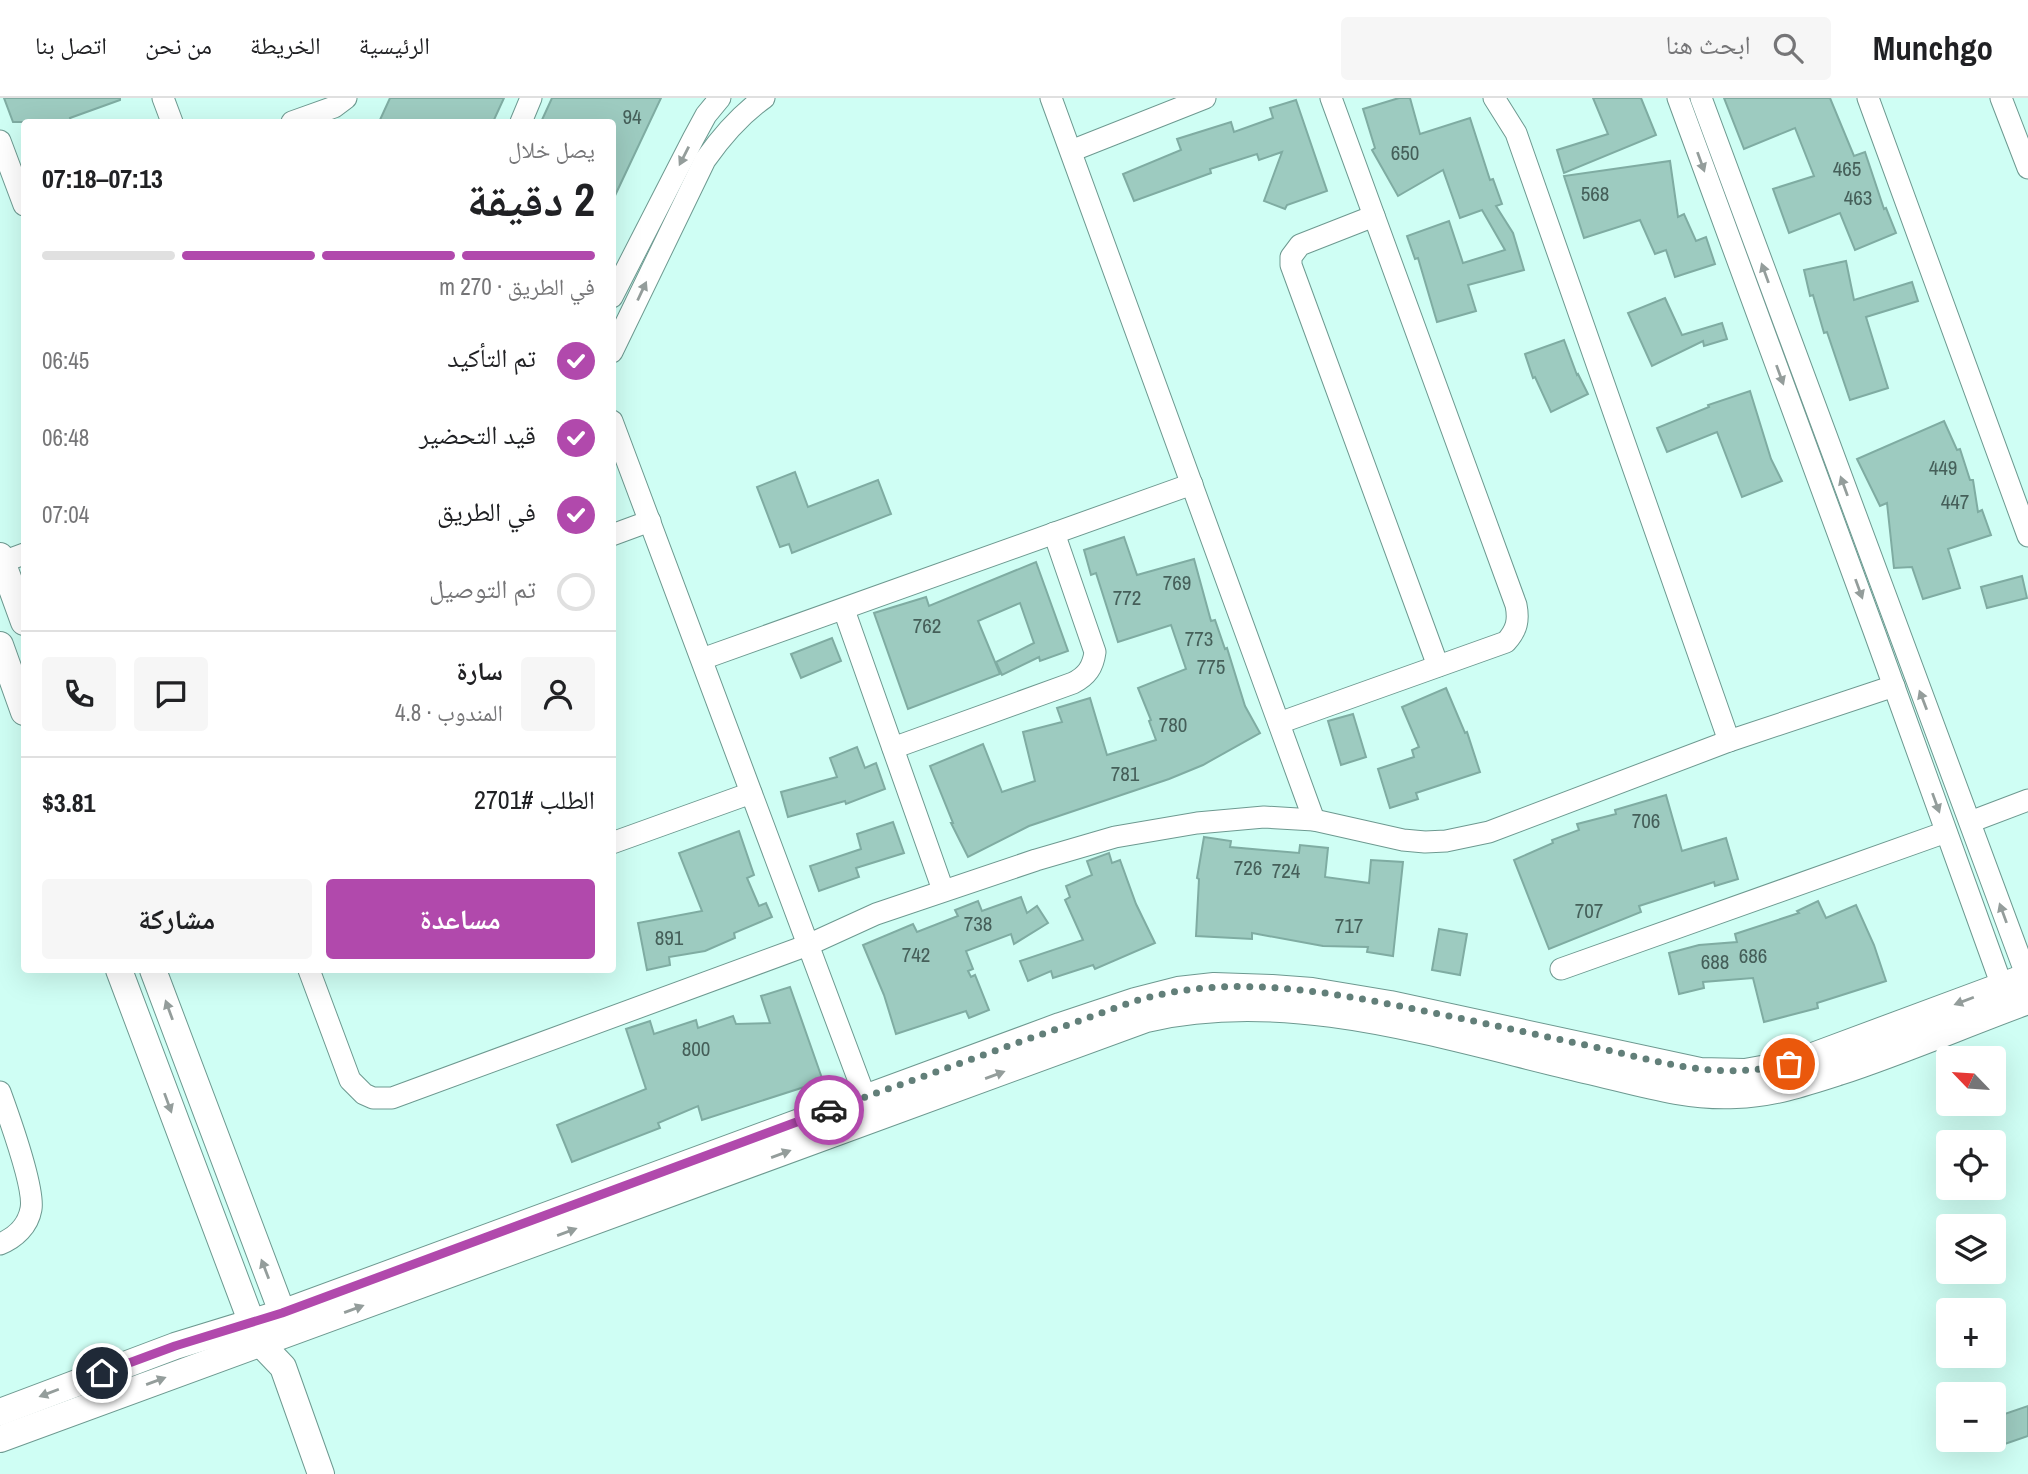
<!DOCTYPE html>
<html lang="ar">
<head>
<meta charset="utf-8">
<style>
  :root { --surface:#fff; --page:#f6f6f6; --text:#202124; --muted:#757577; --line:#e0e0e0; --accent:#b149ac }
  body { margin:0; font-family:"Archivo Narrow","Noto Naskh Arabic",sans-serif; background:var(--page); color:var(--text); direction:rtl; height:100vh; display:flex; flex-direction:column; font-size:26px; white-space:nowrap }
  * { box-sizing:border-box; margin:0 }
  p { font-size:23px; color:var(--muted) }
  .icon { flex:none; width:38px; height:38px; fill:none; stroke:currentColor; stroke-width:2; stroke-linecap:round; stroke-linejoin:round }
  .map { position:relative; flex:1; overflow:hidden; direction:ltr }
  .drawer { position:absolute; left:21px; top:21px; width:595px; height:854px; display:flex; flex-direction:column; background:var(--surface); border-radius:7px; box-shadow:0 7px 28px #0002; direction:rtl }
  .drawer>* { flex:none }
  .needle { width:46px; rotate:295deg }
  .fabs { position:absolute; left:1936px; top:948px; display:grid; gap:14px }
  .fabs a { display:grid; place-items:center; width:70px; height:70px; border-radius:7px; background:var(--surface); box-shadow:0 7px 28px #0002; font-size:35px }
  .pin { position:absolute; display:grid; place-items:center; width:60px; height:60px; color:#fff; margin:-30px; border:4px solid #fff; border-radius:50%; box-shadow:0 2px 7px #0007 }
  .courier { position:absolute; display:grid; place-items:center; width:70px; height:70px; margin:-35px; border:5px solid #b149ac; border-radius:50%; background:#fff; color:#222; box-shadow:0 2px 9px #0007 }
  .overview em { font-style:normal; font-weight:800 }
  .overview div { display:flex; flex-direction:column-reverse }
  .overview { display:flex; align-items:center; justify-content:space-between; height:119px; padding:0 21px }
  h1 { font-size:46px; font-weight:800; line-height:52px }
  .bar { display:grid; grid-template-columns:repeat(4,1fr); gap:10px 7px; align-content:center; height:84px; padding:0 21px }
  .bar i { height:9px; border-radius:5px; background:var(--line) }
  .bar .on { background:var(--accent) }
  .bar p { grid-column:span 4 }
  .line { display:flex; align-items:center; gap:18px; padding:0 21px; border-top:2px solid var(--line) }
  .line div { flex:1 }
  .round { display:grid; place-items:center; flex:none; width:74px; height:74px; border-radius:7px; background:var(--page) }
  ol { padding:0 21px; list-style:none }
  li { display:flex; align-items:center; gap:21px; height:77px }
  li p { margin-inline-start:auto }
  li .icon { padding:7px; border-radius:50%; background:var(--accent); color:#fff; stroke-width:4 }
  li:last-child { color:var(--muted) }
  li i { width:38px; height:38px; border:4px solid var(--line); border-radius:50% }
  .action { display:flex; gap:14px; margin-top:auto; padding:14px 21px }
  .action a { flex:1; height:80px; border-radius:7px; background:var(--accent); color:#fff; font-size:28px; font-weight:800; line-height:80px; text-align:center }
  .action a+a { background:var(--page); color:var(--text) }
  header { display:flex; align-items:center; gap:42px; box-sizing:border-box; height:98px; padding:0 35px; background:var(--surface); border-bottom:2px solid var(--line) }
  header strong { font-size:33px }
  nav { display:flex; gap:38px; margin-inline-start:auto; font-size:24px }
  .search { width:490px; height:63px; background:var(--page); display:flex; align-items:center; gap:18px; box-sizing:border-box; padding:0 24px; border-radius:7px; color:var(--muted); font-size:26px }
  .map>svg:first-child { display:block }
</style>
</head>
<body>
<header>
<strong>Munchgo</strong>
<div class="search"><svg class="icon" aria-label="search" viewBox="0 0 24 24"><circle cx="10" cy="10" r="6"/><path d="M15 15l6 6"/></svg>ابحث هنا</div>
<nav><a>الرئيسية</a><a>الخريطة</a><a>من نحن</a><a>اتصل بنا</a></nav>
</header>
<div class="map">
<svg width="2028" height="1376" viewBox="0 0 2028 1376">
  <rect width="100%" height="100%" fill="#cffef4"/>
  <!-- building -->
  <g fill="#9dcbc0" stroke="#7faca2" stroke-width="2">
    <path d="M4,0H120V2L70,20L71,24H13Z"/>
    <path d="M390,0H504L493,24H379Z"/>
    <path d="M552,0H661L612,104V24H541Z"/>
    <path d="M1399,0H1410L1420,36L1470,20L1490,82L1493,81L1502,106L1496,108L1513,135L1524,172L1468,187L1476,213L1437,224L1418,160L1415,161L1407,138L1449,123L1463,165L1505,152L1482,112L1460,120L1443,72L1398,98L1372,52L1375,50L1363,11Z"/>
    <path d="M1593,0H1641L1656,37L1564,75L1557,52L1608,36Z"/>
    <path d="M1724,0H1830L1854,58L1865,54L1884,111L1886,110L1896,135L1855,152L1840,115L1789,135L1773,91L1814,78L1795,30L1744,51Z"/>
    <path d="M1296,2L1327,93L1287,107L1285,111L1264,103L1282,54L1259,62L1257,56L1210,71L1211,75L1134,103L1123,76L1181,52L1177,41L1231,24L1234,34L1273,20L1270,10Z"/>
    <path d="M1670,63L1678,119L1684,116L1696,143L1706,139L1715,166L1675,179L1666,152L1655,156L1640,122L1584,140L1564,78Z"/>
    <path d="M1846,163L1854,202L1912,184L1918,203L1866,219L1888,290L1850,302L1827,234L1824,235L1813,197L1810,198L1804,172Z"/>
    <path d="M1665,200L1682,237L1722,225L1727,241L1704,248L1703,243L1652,268L1628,215Z"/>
    <path d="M1564,242L1577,277L1578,276L1588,296L1551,314L1535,279L1533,280L1525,256Z"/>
    <path d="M1750,293L1771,361L1782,383L1742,399L1717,334L1667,354L1657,330L1709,309L1708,307Z"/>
    <path d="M1944,323L1957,352L1960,351L1970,382H1973L1978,414L1982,412L1991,437L1948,451L1960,490L1923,501L1912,469L1894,470L1887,405L1880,408L1857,361Z"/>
    <path d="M795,374L808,409L878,382L891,416L792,455L789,446L780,449L757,389Z"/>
    <path d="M1124,439L1137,477L1194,461L1211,523L1215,522L1225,551L1227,550L1245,608L1260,635L1203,667L1169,681L1029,728L968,759L951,725H953L930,668L983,646L1002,694L1035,683L1023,634L1062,624L1057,610L1090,600L1107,657L1156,642L1149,623L1151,622L1138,590L1186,571L1171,527L1118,544L1096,475L1091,477L1084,452Z"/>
    <path d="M1036,464L1068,553L1040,563L1039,559L1002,577L996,564L1034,545L1020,505L978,523L1000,576L908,611L874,515L926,499L929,508Z"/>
    <path d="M2022,478L2027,500L1987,510L1981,489Z"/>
    <path d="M832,540L841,563L801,580L791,556Z"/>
    <path d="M1446,590L1465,635L1467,634L1480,674L1416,695L1418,701L1390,710L1378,671L1414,659L1412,652L1419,649L1402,609Z"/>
    <path d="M1353,616L1366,659L1341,667L1328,623Z"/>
    <path d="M857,649L865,670L876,665L885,691L846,706L845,703L788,719L781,694L837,679L830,660Z"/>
    <path d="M1666,697L1682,753L1726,740L1738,781L1715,788L1714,784L1639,808L1641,814L1549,851L1514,762L1553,745L1552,742L1579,732L1577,726L1616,716L1615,712Z"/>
    <path d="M893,724L904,755L856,770L859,779L819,793L810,768L861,751L857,736Z"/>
    <path d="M739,733L754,777L747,780L759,808L766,805L772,819L734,835L735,840L705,853L669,859L670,867L647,872L638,825L702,813L679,755Z"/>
    <path d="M1204,739L1231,743L1230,749L1299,755L1300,747L1328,750L1325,779L1369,785L1371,762L1403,764L1393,858L1367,854L1368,849L1323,848L1252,835V841L1196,838L1199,781L1197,780Z"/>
    <path d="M1109,755L1112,765L1120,762L1136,806L1155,845L1095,871L1093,867L1053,880L1051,873L1028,883L1020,863L1083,842L1065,802L1070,799L1066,788L1092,777L1087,763Z"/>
    <path d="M1021,799L1027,815L1037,808L1048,825L1014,846L1011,836L966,853L973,871L968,873L971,879L975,877L989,912L969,920L966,913L896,936L884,897L863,847L913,826L917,834L958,818L955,812L978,803L982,813Z"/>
    <path d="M1818,803L1826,820L1856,807L1874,847L1886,883L1817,905L1818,910L1764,924L1753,880L1703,884L1704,890L1679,896L1669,855L1699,847L1737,844L1735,836L1799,815L1797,813Z"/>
    <path d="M1439,831L1467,836L1460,877L1432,872Z"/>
    <path d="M790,889L823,983L702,1022L698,1008L658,1025L660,1030L572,1064L557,1027L646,991L626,931L650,923L654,936L696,922L698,930L733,918L736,926L770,925L761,898Z"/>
    <path d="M2028,1308V1338L1993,1350V1320Z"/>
  </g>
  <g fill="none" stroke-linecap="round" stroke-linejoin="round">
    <!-- minor casing -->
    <g stroke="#6d9990" stroke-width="23">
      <g id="minor">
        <path d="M163,0L172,24"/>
        <path d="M1051,0L1314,722"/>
        <path d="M1494,0L1516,35L1729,643"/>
        <path d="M1678,0L1874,533L2002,888"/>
        <path d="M1701,0L2027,879"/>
        <path d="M1868,0L2028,438"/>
        <path d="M2001,0L2028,70"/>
        <path d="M292,24L334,9L346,0"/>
        <path d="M521,24L531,0"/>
        <path d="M0,43L24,107"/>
        <path d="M1071,53L1205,0"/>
        <path d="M1374,118L1300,147L1291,159V167L1438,568"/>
        <path d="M612,199L693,41L706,17L720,0"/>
        <path d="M612,254L705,62C722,38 740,17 764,0"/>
        <path d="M612,323L865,999"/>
        <path d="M612,437L650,423"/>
        <path d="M0,465L24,456"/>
        <path d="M844,512L943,792"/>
        <path d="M702,561L1192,386"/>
        <path d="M1279,625L1506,544C1517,532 1519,522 1516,507L1331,0"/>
        <path d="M893,650L1073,585C1087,578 1093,569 1095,554L1054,435"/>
        <path d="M1970,724L2028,702"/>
        <path d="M612,745L751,695"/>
        <path d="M1561,871L1946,734"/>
        <path d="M309,872L350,982L364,996L373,1000H392L808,847L876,816L1036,762L1115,739L1197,725L1264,719L1314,722L1403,742L1425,744L1446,743L1489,734L1729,643L1894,588"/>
        <path d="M0,994C8,1016 35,1090 31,1111C28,1128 15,1140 0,1146"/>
      </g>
    </g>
    <!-- tertiary casing -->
    <g stroke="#6d9990" stroke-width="28">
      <g id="tertiary">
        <path d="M0,458L24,524"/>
        <path d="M0,547L24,614"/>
        <path d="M119,872L259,1244L283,1269L321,1376"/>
        <path d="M153,872L288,1230"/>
        <path d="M0,1314L175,1248L282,1215L1060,928L1135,903L1178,892L1214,888L1272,890L1312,893L1390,906L1700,973L1745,974L1789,966L1810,959L2028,878"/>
        <path d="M0,1341L1146,921C1291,887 1444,939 1585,972C1634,983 1685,1000 1736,997C1772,996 1805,985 1839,974C1903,953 1965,926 2028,903"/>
      </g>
    </g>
    <!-- minor -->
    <use href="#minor" stroke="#fff" stroke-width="21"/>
    <!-- tertiary -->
    <use href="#tertiary" stroke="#fff" stroke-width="26"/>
  </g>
  <!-- one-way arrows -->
  <defs><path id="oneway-solid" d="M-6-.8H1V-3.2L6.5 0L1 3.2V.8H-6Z" transform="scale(1.75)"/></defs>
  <g fill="#949d9b">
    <use href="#oneway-solid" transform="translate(684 58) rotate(117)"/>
    <use href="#oneway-solid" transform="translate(1701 64) rotate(70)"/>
    <use href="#oneway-solid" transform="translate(1765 175) rotate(-110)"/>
    <use href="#oneway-solid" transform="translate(642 193) rotate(-65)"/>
    <use href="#oneway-solid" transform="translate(1780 277) rotate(70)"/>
    <use href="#oneway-solid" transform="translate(1844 388) rotate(-110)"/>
    <use href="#oneway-solid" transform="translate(1859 491) rotate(70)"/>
    <use href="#oneway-solid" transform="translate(1923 602) rotate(-111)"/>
    <use href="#oneway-solid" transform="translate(1936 705) rotate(70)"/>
    <use href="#oneway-solid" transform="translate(2003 815) rotate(-110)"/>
    <use href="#oneway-solid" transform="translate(1964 903) rotate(159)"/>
    <use href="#oneway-solid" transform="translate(169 912) rotate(-110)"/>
    <use href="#oneway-solid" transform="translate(995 977) rotate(-20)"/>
    <use href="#oneway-solid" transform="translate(168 1005) rotate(70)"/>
    <use href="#oneway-solid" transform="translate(781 1056) rotate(-20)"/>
    <use href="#oneway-solid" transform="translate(567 1134) rotate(-20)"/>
    <use href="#oneway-solid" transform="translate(265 1171) rotate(-111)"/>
    <use href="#oneway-solid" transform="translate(354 1211) rotate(-20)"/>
    <use href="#oneway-solid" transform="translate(156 1283) rotate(-20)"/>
    <use href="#oneway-solid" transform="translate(49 1295) rotate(159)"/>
  </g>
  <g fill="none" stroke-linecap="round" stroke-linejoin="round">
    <!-- done -->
    <path stroke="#627f79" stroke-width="7" stroke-dasharray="0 12.6" d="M829,1012L1135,903C1228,875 1326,893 1419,912C1476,923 1533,936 1590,948C1662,964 1715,983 1789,966"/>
    <!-- route -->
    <path stroke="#b149ac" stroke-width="9" d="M102,1275L175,1248L282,1215L829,1012"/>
  </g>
  <g text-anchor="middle" stroke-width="5" stroke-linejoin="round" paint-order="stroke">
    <!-- number labels -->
    <g font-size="21" fill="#455f59">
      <text x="632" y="26">94</text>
      <text x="1405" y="62">650</text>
      <text x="1847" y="78">465</text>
      <text x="1595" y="103">568</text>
      <text x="1858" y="107">463</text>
      <text x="1943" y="377">449</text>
      <text x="1955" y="411">447</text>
      <text x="1177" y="492">769</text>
      <text x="1127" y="507">772</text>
      <text x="927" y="535">762</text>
      <text x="1199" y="548">773</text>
      <text x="1211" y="576">775</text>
      <text x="1173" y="634">780</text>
      <text x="1125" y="683">781</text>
      <text x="1646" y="730">706</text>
      <text x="1248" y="777">726</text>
      <text x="1286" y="780">724</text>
      <text x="1589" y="820">707</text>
      <text x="978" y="833">738</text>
      <text x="1349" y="835">717</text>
      <text x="669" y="847">891</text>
      <text x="916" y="864">742</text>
      <text x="1753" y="865">686</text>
      <text x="1715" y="871">688</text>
      <text x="696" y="958">800</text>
    </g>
  </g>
</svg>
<div class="fabs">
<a><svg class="needle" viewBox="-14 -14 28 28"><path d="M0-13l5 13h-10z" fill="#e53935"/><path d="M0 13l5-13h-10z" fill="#757577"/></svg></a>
<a><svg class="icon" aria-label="locate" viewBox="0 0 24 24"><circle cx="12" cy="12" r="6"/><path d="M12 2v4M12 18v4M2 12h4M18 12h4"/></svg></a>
<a><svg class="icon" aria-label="layers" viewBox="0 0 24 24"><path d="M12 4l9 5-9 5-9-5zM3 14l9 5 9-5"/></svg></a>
<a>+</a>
<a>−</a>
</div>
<div class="pin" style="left:1789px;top:966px;background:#ea580c"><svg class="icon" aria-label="bag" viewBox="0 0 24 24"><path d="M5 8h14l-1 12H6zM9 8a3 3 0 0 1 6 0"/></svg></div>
<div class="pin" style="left:102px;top:1275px;background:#1f2937"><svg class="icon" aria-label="home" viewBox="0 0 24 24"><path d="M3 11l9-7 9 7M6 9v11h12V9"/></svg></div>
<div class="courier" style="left:829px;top:1012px"><svg class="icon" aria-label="car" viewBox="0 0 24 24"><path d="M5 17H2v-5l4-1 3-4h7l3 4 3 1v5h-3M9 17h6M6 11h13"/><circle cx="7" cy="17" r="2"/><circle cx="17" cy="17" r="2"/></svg></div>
<section class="drawer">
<div class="overview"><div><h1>2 دقيقة</h1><p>يصل خلال</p></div><em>07:13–07:18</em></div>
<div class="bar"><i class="on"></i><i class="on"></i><i class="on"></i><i></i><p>في الطريق · 270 m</p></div>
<ol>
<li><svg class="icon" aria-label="check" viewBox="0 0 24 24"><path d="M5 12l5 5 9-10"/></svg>تم التأكيد<p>06:45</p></li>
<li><svg class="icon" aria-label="check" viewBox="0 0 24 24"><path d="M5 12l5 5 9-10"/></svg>قيد التحضير<p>06:48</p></li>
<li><svg class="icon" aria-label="check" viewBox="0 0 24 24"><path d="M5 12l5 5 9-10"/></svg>في الطريق<p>07:04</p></li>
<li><i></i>تم التوصيل</li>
</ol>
<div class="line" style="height:126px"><a class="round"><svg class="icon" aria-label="person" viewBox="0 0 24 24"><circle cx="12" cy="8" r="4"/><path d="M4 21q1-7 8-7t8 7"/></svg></a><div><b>سارة</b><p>المندوب · 4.8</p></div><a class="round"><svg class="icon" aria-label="chat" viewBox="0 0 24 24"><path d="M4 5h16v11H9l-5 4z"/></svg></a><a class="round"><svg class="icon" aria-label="phone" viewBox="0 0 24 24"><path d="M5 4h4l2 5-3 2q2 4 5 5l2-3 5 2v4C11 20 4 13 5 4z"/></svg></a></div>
<div class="line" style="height:91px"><div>الطلب #2701</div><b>$3.81</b></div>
<div class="action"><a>مساعدة</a><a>مشاركة</a></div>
</section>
</div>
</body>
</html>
